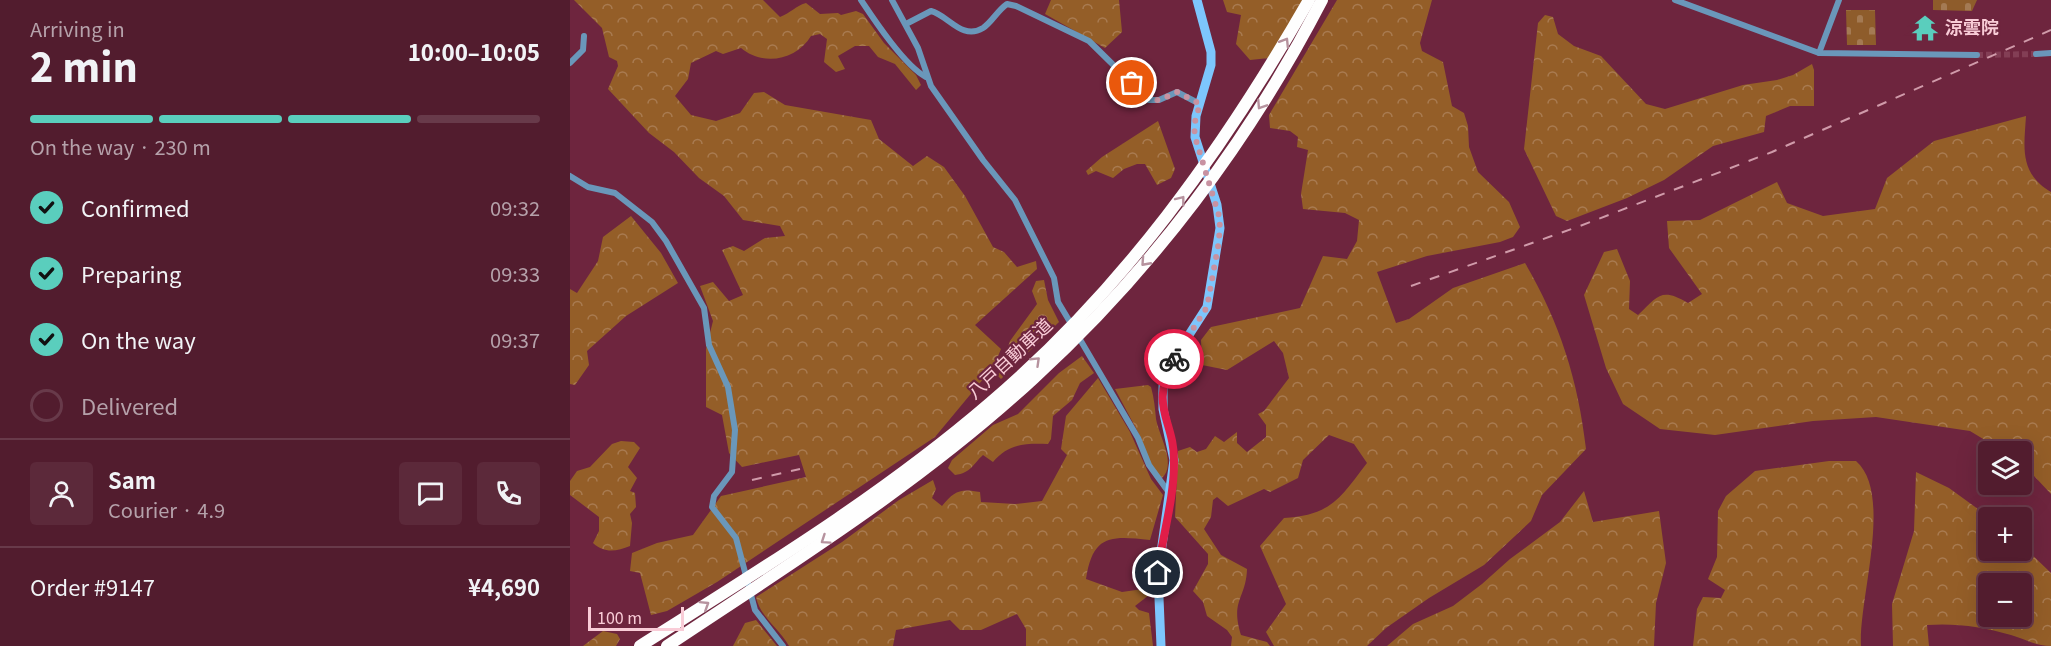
<!DOCTYPE html>
<html lang="en">
<head>
<meta charset="utf-8">
<style>
  :root { --surface:#521c2e; --page:#5c293a; --text:#f1f3f6; --muted:#b5a1aa; --line:#683a4a; --accent:#5acebd }
  body { margin:0; font-family:Georgia,"Noto Sans JP",serif; background:var(--page); color:var(--text); height:100vh; display:flex; flex-direction:column; font-size:22px; white-space:nowrap }
  * { box-sizing:border-box; margin:0 }
  p { font-size:20px; color:var(--muted) }
  .icon { flex:none; width:33px; height:33px; fill:none; stroke:currentColor; stroke-width:2; stroke-linecap:round; stroke-linejoin:round }
  .map { position:relative; flex:1; overflow:hidden }
  .side { display:flex; flex-direction:column; background:var(--surface); width:570px }
  .side>* { flex:none }
  .buttons { position:absolute; left:1408px; top:441px; display:grid; gap:12px }
  .buttons a { display:grid; place-items:center; width:54px; height:54px; border-radius:6px; background:var(--surface); box-shadow:0 6px 24px #0002,0 0 0 2px var(--line); font-size:30px }
  .scale { position:absolute; left:18px; bottom:15px; width:96px; box-sizing:border-box; padding-left:6px; border:3px solid #f9ccd7; border-top:0; font-size:16px; line-height:21px; white-space:nowrap; color:#f9ccd7; -webkit-text-stroke:4px #6e253e; paint-order:stroke }
  .pin { position:absolute; display:grid; place-items:center; width:51px; height:51px; color:#fff; margin:-26px; border:3px solid #fff; border-radius:50%; box-shadow:0 2px 6px #0007 }
  .courier { position:absolute; display:grid; place-items:center; width:60px; height:60px; margin:-30px; border:4px solid #e11d48; border-radius:50%; background:#fff; color:#222; box-shadow:0 2px 8px #0007 }
  .summary em { font-style:normal; font-weight:800 }
  .summary div { display:flex; flex-direction:column-reverse }
  .summary { display:flex; align-items:center; justify-content:space-between; height:102px; padding:0 30px }
  h1 { font-size:39px; font-weight:800; line-height:45px }
  .bar { display:grid; grid-template-columns:repeat(4,1fr); gap:9px 6px; align-content:center; height:72px; padding:0 30px }
  .bar i { height:8px; border-radius:4px; background:var(--line) }
  .bar .selected { background:var(--accent) }
  .bar p { grid-column:span 4 }
  .line { display:flex; align-items:center; gap:15px; padding:0 30px; border-top:2px solid var(--line) }
  .line div { flex:1 }
  .round { display:grid; place-items:center; flex:none; width:63px; height:63px; border-radius:6px; background:var(--page) }
  ol { padding:0 30px; list-style:none }
  li { display:flex; align-items:center; gap:18px; height:66px }
  li p { margin-inline-start:auto }
  li .icon { padding:6px; border-radius:50%; background:var(--accent); color:#111; stroke-width:4 }
  li:last-child { color:var(--muted) }
  li i { width:33px; height:33px; border:3px solid var(--line); border-radius:50% }
  main { display:flex; flex:1; min-height:0 }
  .map>svg:first-child { display:block }
</style>
</head>
<body>
<main>
<section class="side">
<div class="summary"><div><h1>2 min</h1><p>Arriving in</p></div><em>10:00–10:05</em></div>
<div class="bar"><i class="selected"></i><i class="selected"></i><i class="selected"></i><i></i><p>On the way · 230 m</p></div>
<ol>
<li><svg class="icon" aria-label="check" viewBox="0 0 24 24"><path d="M5 12l5 5 9-10"/></svg>Confirmed<p>09:32</p></li>
<li><svg class="icon" aria-label="check" viewBox="0 0 24 24"><path d="M5 12l5 5 9-10"/></svg>Preparing<p>09:33</p></li>
<li><svg class="icon" aria-label="check" viewBox="0 0 24 24"><path d="M5 12l5 5 9-10"/></svg>On the way<p>09:37</p></li>
<li><i></i>Delivered</li>
</ol>
<div class="line" style="height:108px"><a class="round"><svg class="icon" aria-label="person" viewBox="0 0 24 24"><circle cx="12" cy="8" r="4"/><path d="M4 21q1-7 8-7t8 7"/></svg></a><div><b>Sam</b><p>Courier · 4.9</p></div><a class="round"><svg class="icon" aria-label="chat" viewBox="0 0 24 24"><path d="M4 5h16v11H9l-5 4z"/></svg></a><a class="round"><svg class="icon" aria-label="phone" viewBox="0 0 24 24"><path d="M5 4h4l2 5-3 2q2 4 5 5l2-3 5 2v4C11 20 4 13 5 4z"/></svg></a></div>
<div class="line" style="height:78px"><div>Order #9147</div><b>¥4,690</b></div>
</section>
<div class="map">
<svg width="1481" height="646" viewBox="0 0 1481 646">
  <defs>
    <pattern id="forest-crowns" width="20" height="18" patternUnits="userSpaceOnUse" patternTransform="scale(1.5)"><rect width="20" height="18" fill="#945e28"/><path d="M2 6a3 3 0 1 1 6 0M12 15a3 3 0 1 1 6 0" fill="none" stroke="#a97b51"/></pattern>
    <pattern id="cemetery-stones" width="16" height="16" patternUnits="userSpaceOnUse" patternTransform="scale(1.5)"><rect width="16" height="16" fill="#8e5c2b"/><path d="M2 7V4a2 2 0 0 1 4 0v3zM10 15v-3a2 2 0 0 1 4 0v3z" fill="#a47a53"/></pattern>
  </defs>
  <rect width="100%" height="100%" fill="#6e253e"/>
  <!-- forest -->
  <g fill="url(#forest-crowns)" fill-rule="evenodd">
    <path d="M4,0H193L210,17C221,13 225,6 236,3L250,14L268,13L271,15L286,11L293,14L314,43L346,75L351,85L346,90L325,64L308,57L299,46H285L268,56L275,69L266,72L254,62L257,39L250,34L241,36C226,61 192,66 171,48L153,54L146,51L121,63L118,79L105,96L121,115L146,121L170,113L184,93L194,92L215,105L301,120L309,139L343,166L357,156L374,167L395,196L423,247L434,252L447,267L466,261L467,269L405,325L431,349L424,366L365,437L147,582L97,611L81,615L70,573L60,571L62,553L87,543L123,535L151,496L236,477L229,455L172,467L159,453L152,415L136,407V349L143,321L130,286L143,282L159,301L173,295L152,250L163,246L174,251L195,238L215,236L210,226L173,220L154,196L129,178L104,152L79,133L38,89L48,66L47,61L39,57L32,28Z"/>
    <path d="M481,0H549L552,32L535,48L475,14Z"/>
    <path d="M653,0H733L699,58L680,60L666,44L671,15L657,12Z"/>
    <path d="M767,0H862L850,43L852,51L873,62L882,106L894,113L898,126L899,147L908,172L939,202L950,227L943,237L930,242L857,256L807,272L826,323L839,319L883,288L955,263C990,323 1008,380 1016,449L972,495L961,521L914,565L859,598L816,628L797,646H704L696,632L716,604L690,546L714,518C762,515 770,498 797,463L784,444L759,435L733,460L728,478L700,492L694,489L658,506L647,497L643,500L641,517L634,529L651,555L677,569C676,599 660,600 671,635L697,642L700,646H661L662,637L657,630L637,616L633,602L623,591L638,564V554L605,517L608,451L620,447L627,452L636,449L645,436L654,442L667,432V443L677,452L696,437V425L688,414L694,411L719,378L713,353L704,341L657,370L632,365L631,340L641,327L730,308L753,256L777,259L787,241L789,220L775,213L733,209L731,194L738,150L727,147L728,137L720,131L700,128L699,115Z"/>
    <path d="M975,15L983,17L988,34L1004,46L1031,56L1076,104L1095,109L1173,85L1207,80L1223,75L1242,64L1244,70V106H1220L1196,116L1194,132L1143,146L1094,180L1057,198L997,221L986,216L954,149L968,23Z"/>
    <path d="M1456,116C1454,148 1449,173 1481,192V494L1452,463V452L1433,451L1400,431L1306,417L1243,421L1145,435L1090,429L1053,404L1036,368L1014,295L1034,252L1047,249L1060,281L1059,309L1068,315C1088,296 1091,287 1118,303L1132,294L1099,248L1097,221L1130,220L1207,182L1217,203L1253,216L1305,209L1317,178L1364,141Z"/>
    <path d="M588,121L605,169L601,178L587,185L575,164H567L554,169L543,178L526,171L518,175L516,171L532,157Z"/>
    <path d="M61,216L91,253L108,283L56,316L17,351L19,365L5,385L0,384V289L7,293L28,261L33,237Z"/>
    <path d="M474,280L478,300L489,322L431,379L428,376L440,341L467,304L462,291L466,281Z"/>
    <path d="M512,356L524,373L510,383L502,400L483,416L481,439L478,444C455,443 438,444 423,462L413,455C403,464 401,473 385,475L378,468L382,460L423,425L448,414L489,373Z"/>
    <path d="M528,378L560,432L581,479L593,495L580,540C541,536 523,534 516,579L552,592L580,588L579,595L565,606L569,610L579,613L583,646H456V629L447,614L411,630H390L380,620L326,630L323,646H219C209,628 190,617 186,597L272,542L329,500L363,480L366,489L362,498L372,506C384,491 390,488 410,492L411,502L445,504L472,501L497,455L491,449L496,416Z"/>
    <path d="M578,385L581,387C584,398 585,408 586,419C589,436 607,464 592,478L581,466L570,436L545,389Z"/>
    <path d="M51,441L64,442L70,448L58,467L67,478L60,491L65,493L66,507L60,514L62,523L60,546C47,551 35,554 23,543L29,531V517L0,495V481L7,471L20,467L42,444Z"/>
    <path d="M1259,461H1286C1324,494 1288,600 1291,646H1123L1127,609L1133,597L1151,598L1155,590L1138,579L1147,557L1148,511L1156,496L1185,471Z"/>
    <path d="M1346,472L1379,488L1419,517V550H1452V545L1481,573V646C1466,646 1455,639 1441,635C1413,627 1387,623 1357,625L1359,646H1323L1322,604L1344,531ZM1419,584H1452V616H1419Z"/>
    <path d="M1014,491L1023,522L1089,511L1096,563L1086,603L1084,646H817L843,624L883,606L912,584L940,559L990,522Z"/>
    <path d="M186,620L207,646H163L175,623Z"/>
    <path d="M33,631L47,634L50,639L46,646H13Z"/>
  </g>
  <!-- cemetery -->
  <g fill="url(#cemetery-stones)">
    <path d="M1363,0H1407L1402,11L1363,10Z"/>
    <path d="M1276,10H1305L1306,45H1277Z"/>
  </g>
  <g fill="none" stroke-linecap="round" stroke-linejoin="round">
    <!-- street-tunnel -->
    <path stroke="#833e55" stroke-width="6" stroke-dasharray="6 3" stroke-linecap="butt" d="M1407,55L1466,54"/>
    <!-- street -->
    <g stroke="#6a97ba" stroke-width="6">
      <path d="M291,0C305,21 335,66 356,77"/>
      <path d="M322,0L348,48L361,86L413,160L445,200L484,278L488,302L503,327"/>
      <path d="M1105,0L1249,53L1407,55"/>
      <path d="M336,24L361,11C378,15 392,41 413,28C422,22 427,11 437,4L446,6L519,41L579,100H589L607,92L630,104"/>
      <path d="M1249,53L1269,0"/>
      <path d="M1466,54L1481,53"/>
      <path d="M0,63L13,50L14,36"/>
      <path d="M0,176L18,187L45,193L82,222L96,241L134,308L139,345L158,387L165,430L162,472L144,496L142,507L166,538L185,610L213,646"/>
      <path d="M508,336L568,438L579,465L600,494"/>
    </g>
    <!-- secondary -->
    <path stroke="#7dc6fd" stroke-width="9" d="M591,646L588,574L604,460L593,409V386L604,358L637,307L650,228L647,205L625,137L626,116L641,65V52L627,0"/>
    <!-- highway -->
    <g stroke="#fefefe" stroke-width="12">
      <path d="M70,646C190,570 312,496 420,403C553,290 653,150 739,0"/>
      <path d="M97,646C223,562 353,481 464,378C581,271 679,141 752,0"/>
    </g>
    <!-- rail -->
    <g stroke="#d09baa" stroke-width="2" stroke-dasharray="10 10" stroke-linecap="butt">
      <path d="M841,286L1010,226L1202,152L1481,30"/>
      <path d="M182,480L230,469"/>
    </g>
  </g>
  <!-- one-way arrows -->
  <defs><path id="oneway-chevron" d="M-2-3.5L2.5 0L-2 3.5" fill="none" stroke-width="1.6" stroke-linecap="round" stroke-linejoin="round" transform="scale(1.5)"/></defs>
  <g stroke="#b6929e">
    <use href="#oneway-chevron" transform="translate(715 42) rotate(-58)"/>
    <use href="#oneway-chevron" transform="translate(691 105) rotate(123)"/>
    <use href="#oneway-chevron" transform="translate(611 200) rotate(-52)"/>
    <use href="#oneway-chevron" transform="translate(575 262) rotate(132)"/>
    <use href="#oneway-chevron" transform="translate(466 361) rotate(-44)"/>
    <use href="#oneway-chevron" transform="translate(255 540) rotate(146)"/>
    <use href="#oneway-chevron" transform="translate(135 605) rotate(-32)"/>
  </g>
  <g fill="none" stroke-linecap="round" stroke-linejoin="round">
    <!-- done -->
    <path stroke="#c892a1" stroke-width="6" stroke-dasharray="0 10.8" d="M562,83L579,100H590L607,92L630,104L624,125L625,137L650,219L649,241L637,307L604,359"/>
    <!-- route -->
    <path stroke="#e11d48" stroke-width="8" d="M588,573C592,537 604,500 604,463C605,419 578,409 604,359"/>
  </g>
  <!-- icons -->
  <defs>
    <g id="temple-bare" transform="scale(2.07)"><path d="M0-6L5-2H3V0L6.5 2.5H4V6H1.5V3h-3V6H-4V2.5H-6.5L-3 0V-2H-5Z" fill="#5acebd" stroke="#6e253e" stroke-width="2.5" paint-order="stroke"/></g>
  </defs>
  <g fill-rule="evenodd">
    <use href="#temple-bare" x="1355" y="28"/>
  </g>
  <g text-anchor="middle" stroke-width="4.5" stroke-linejoin="round" paint-order="stroke">
    <!-- poi labels -->
    <g font-size="18" font-weight="bold" fill="#f9ccd7" stroke="#6e253e" text-anchor="start">
      <text x="1375" y="34">涼雲院</text>
    </g>
    <!-- street labels -->
    <g font-size="18" fill="#f9ccd7" stroke="#6e253e">
      <text transform="translate(440 359) rotate(-43)" y="6">八戸自動車道</text>
    </g>
  </g>
</svg>
<div class="buttons">
<a><svg class="icon" aria-label="layers" viewBox="0 0 24 24"><path d="M12 4l9 5-9 5-9-5zM3 14l9 5 9-5"/></svg></a>
<a>+</a>
<a>−</a>
</div>
<div class="scale">100 m</div>
<div class="pin" style="left:562px;top:83px;background:#ea580c"><svg class="icon" aria-label="bag" viewBox="0 0 24 24"><path d="M5 8h14l-1 12H6zM9 8a3 3 0 0 1 6 0"/></svg></div>
<div class="pin" style="left:588px;top:573px;background:#1f2937"><svg class="icon" aria-label="home" viewBox="0 0 24 24"><path d="M3 11l9-7 9 7M6 9v11h12V9"/></svg></div>
<div class="courier" style="left:604px;top:359px"><svg class="icon" aria-label="bike" viewBox="0 0 24 24"><circle cx="6" cy="16" r="4"/><circle cx="18" cy="16" r="4"/><path d="M6 16l4-8h5l3 8M10 8l3 8H6M13 5h3"/></svg></div>
</div>
</main>
</body>
</html>
